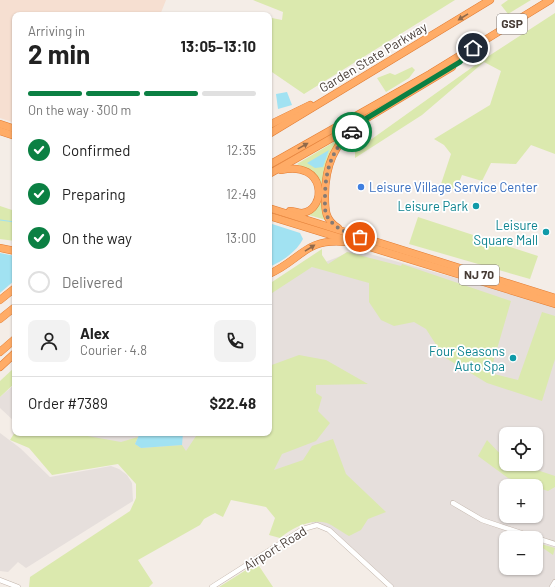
<!DOCTYPE html>
<html lang="en">
<head>
<meta charset="utf-8">
<style>
  :root { --surface:#fff; --page:#f2f2f2; --text:#222; --muted:#767676; --line:#e0e0e0; --accent:#0b8043 }
  body { margin:0; font-family:Barlow,sans-serif; background:var(--page); color:var(--text); height:100vh; display:flex; flex-direction:column; font-size:15px; white-space:nowrap }
  * { box-sizing:border-box; margin:0 }
  p { font-size:13px; color:var(--muted) }
  .icon { flex:none; width:22px; height:22px; fill:none; stroke:currentColor; stroke-width:2; stroke-linecap:round; stroke-linejoin:round }
  .map { position:relative; flex:1; overflow:hidden }
  .sheet { position:absolute; left:12px; top:12px; width:260px; height:424px; display:flex; flex-direction:column; background:var(--surface); border-radius:8px; box-shadow:0 1px 3px #0004 }
  .sheet>* { flex:none }
  .tools { position:absolute; left:499px; top:427px; display:grid; gap:8px }
  .tools a { display:grid; place-items:center; width:44px; height:44px; border-radius:8px; background:var(--surface); box-shadow:0 1px 3px #0004; font-size:20px }
  .pin { position:absolute; display:grid; place-items:center; width:34px; height:34px; color:#fff; margin:-17px; border:2px solid #fff; border-radius:50%; box-shadow:0 1px 4px #0007 }
  .courier { position:absolute; display:grid; place-items:center; width:40px; height:40px; margin:-20px; border:3px solid #0b8043; border-radius:50%; background:#fff; color:#222; box-shadow:0 1px 5px #0007 }
  .summary em { font-style:normal; font-weight:700 }
  .summary div { display:flex; flex-direction:column-reverse }
  .summary { display:flex; align-items:center; justify-content:space-between; height:68px; padding:0 16px }
  h1 { font-size:26px; font-weight:700; line-height:30px }
  .bar { display:grid; grid-template-columns:repeat(4,1fr); gap:6px 4px; align-content:center; height:48px; padding:0 16px }
  .bar i { height:5px; border-radius:3px; background:var(--line) }
  .bar .current { background:var(--accent) }
  .bar p { grid-column:span 4 }
  .line { display:flex; align-items:center; gap:10px; padding:0 16px; border-top:1px solid var(--line) }
  .line div { flex:1 }
  .round { display:grid; place-items:center; flex:none; width:42px; height:42px; border-radius:8px; background:var(--page) }
  ol { padding:0 16px; list-style:none }
  li { display:flex; align-items:center; gap:12px; height:44px }
  li p { margin-inline-start:auto }
  li .icon { padding:4px; border-radius:50%; background:var(--accent); color:#fff; stroke-width:4 }
  li:last-child { color:var(--muted) }
  li i { width:22px; height:22px; border:2px solid var(--line); border-radius:50% }
  .map>svg:first-child { display:block }
</style>
</head>
<body>
<div class="map">
<svg width="555" height="587" viewBox="0 0 555 587">
  <rect width="100%" height="100%" fill="#f4ede7"/>
  <!-- commercial -->
  <path fill="#f6dfd1" d="M0,0H166L160,15H15V123L0,118Z"/>
  <!-- industrial -->
  <g fill="#e6dfdc" fill-rule="evenodd">
    <path d="M356,250L555,306V587H391L329,530L314,525L294,502L50,433H269V292L284,278ZM506,434H536V464H506ZM506,486H536V516H506ZM506,538H536V568H506Z"/>
    <path d="M15,384V422L0,408V397Z"/>
    <path d="M0,433L20,448L50,477L111,466L119,469L127,475L132,483L133,501L26,568L18,562L8,572L0,571Z"/>
  </g>
  <!-- green -->
  <g fill="#dbe9ae">
    <path d="M253,0H455L304,94L269,70V25L272,18L282,20L283,12Z"/>
    <path d="M508,0H531L508,14L501,5Z"/>
    <path d="M555,13V154L531,145L516,164L491,163L482,181L462,175L456,190L441,184L451,154L444,145L434,139L490,105L501,71L484,62L422,115L355,158V151L481,61Z"/>
    <path d="M412,67L415,70L409,78L386,92L377,78L390,73L395,75Z"/>
    <path d="M344,136C340,142 334,147 330,154C319,174 324,198 326,220L305,214L318,205L322,188L313,172L297,164Z"/>
    <path d="M0,206L15,211V241L0,239Z"/>
    <path d="M418,217L538,256L530,279L409,244Z"/>
    <path d="M322,249V255L328,264L347,252L401,266L402,264L511,301L490,373L518,380L542,312L555,316V359L542,401L487,383L444,357L426,329L414,322L394,326L381,320L369,302V283L312,267L269,295V284Z"/>
    <path d="M299,355L326,360L368,384L316,385V393L322,397L318,411L330,423L316,441L282,454L274,470L303,460L312,446L333,439L346,474L386,512L368,519L361,530L349,536C342,532 334,526 327,523C311,518 292,528 280,538L269,535L275,518L266,507L231,500L223,517L215,513L204,519L200,525L138,560L153,583L149,587H29L30,577L130,511L136,498V484L118,464L52,475L29,448L10,440L15,432L71,433L121,442L138,437L135,444L141,448L182,445L186,451L198,433H269V366Z"/>
    <path d="M15,367V383L0,397V381Z"/>
    <path d="M487,440L506,460V464H519L555,476V487L548,491L508,478L478,456Z"/>
    <path d="M541,544L555,548L553,555L540,546Z"/>
    <path d="M257,563L273,587H219Z"/>
  </g>
  <!-- water -->
  <g fill="#a1e2f2">
    <path d="M287,92L292,105L278,109L276,94Z"/>
    <path d="M329,150L323,167L315,168L307,163Z"/>
    <path d="M269,223L300,233L303,239C297,251 282,262 269,267Z"/>
    <path d="M0,253L15,256V280L0,293Z"/>
    <path d="M140,433H183L182,445L141,448L135,444Z"/>
  </g>
  <g fill="none" stroke-linecap="round" stroke-linejoin="round">
    <!-- stream -->
    <path stroke="#a1e2f2" stroke-width="1" d="M0,220L15,222"/>
    <!-- minor casing -->
    <g stroke="#c3b6ac" stroke-width="5.5">
      <g id="minor">
        <path d="M453,503L482,520L536,538"/>
        <path d="M536,538L555,544"/>
        <path d="M0,580L18,587"/>
        <path d="M212,587L303,529L317,525L329,530L391,587"/>
        <path d="M552,587L555,582"/>
      </g>
    </g>
    <!-- highway casing -->
    <g stroke="#e27c33" stroke-width="8">
      <g id="highway">
        <path d="M0,124L15,129"/>
        <path d="M269,125L310,105"/>
        <path d="M0,131L15,136"/>
        <path d="M269,134L490,0"/>
        <path d="M269,165L430,74L550,0"/>
        <path d="M281,170C327,160 327,210 302,213C298,213 294,211 290,211"/>
        <path d="M269,174L367,118L452,67"/>
        <path d="M269,208L555,298"/>
        <path d="M269,216L555,304"/>
        <path d="M338,228C325,220 325,210 325,196C325,169 333,144 356,128"/>
        <path d="M0,248L15,251"/>
        <path d="M269,274C301,260 305,238 345,242"/>
        <path d="M0,300L15,288"/>
        <path d="M0,319L15,307"/>
        <path d="M0,352L15,339"/>
        <path d="M0,367L15,353"/>
      </g>
    </g>
    <!-- minor -->
    <use href="#minor" stroke="#fff" stroke-width="4.5"/>
    <!-- highway -->
    <use href="#highway" stroke="#ffac67" stroke-width="7"/>
  </g>
  <!-- one-way arrows -->
  <defs><path id="oneway-solid" d="M-6-.8H1V-3.2L6.5 0L1 3.2V.8H-6Z"/></defs>
  <g fill="#91694a">
    <use href="#oneway-solid" transform="translate(463 17) rotate(148)"/>
    <use href="#oneway-solid" transform="translate(303 146) rotate(-29)"/>
    <use href="#oneway-solid" transform="translate(310 248) rotate(-32)"/>
  </g>
  <g fill="none" stroke-linecap="round" stroke-linejoin="round">
    <!-- done -->
    <path stroke="#847a74" stroke-width="4" stroke-dasharray="0 7.2" d="M352,132C331,149 325,172 325,198C325,206 324,213 329,219C336,229 349,234 360,237"/>
    <!-- route -->
    <path stroke="#0b8043" stroke-width="5" d="M352,132L363,124L367,118L460,62L473,48"/>
  </g>
  <!-- markers -->
  <circle fill="#3f7fe0" stroke="#fff" stroke-width="1.5" cx="361" cy="187" r="4"/>
  <g fill="#0f9aa8" stroke="#fff" stroke-width="1.5">
    <circle cx="476" cy="206" r="4"/>
    <circle cx="546" cy="232" r="4"/>
    <circle cx="513" cy="358" r="4"/>
  </g>
  <g text-anchor="middle" stroke-width="3.5" stroke-linejoin="round" paint-order="stroke">
    <!-- shield labels -->
    <g fill="#fff" stroke="#7e7672" stroke-width="1">
      <rect x="497" y="14" width="30" height="20" rx="3"/>
      <rect x="459" y="265" width="40" height="20" rx="3"/>
    </g>
    <g font-size="12" font-weight="bold" fill="#473c36">
      <text x="512" y="28">GSP</text>
      <text x="479" y="279">NJ 70</text>
    </g>
    <!-- street labels -->
    <g font-size="13" fill="#473c36" stroke="#fff">
      <text transform="translate(373 57) rotate(-31)" y="5">Garden State Parkway</text>
      <text transform="translate(275 548) rotate(-32)" y="5">Airport Road</text>
    </g>
    <!-- shop labels -->
    <g font-size="13" fill="#366cbe" stroke="#fff" text-anchor="start">
      <text x="369" y="192">Leisure Village Service Center</text>
    </g>
    <!-- culture labels -->
    <g font-size="13" fill="#0d838f" stroke="#fff" text-anchor="end">
      <text x="468" y="211">Leisure Park</text>
      <text x="538" y="230">Leisure<tspan x="538" dy="15">Square Mall</tspan></text>
      <text x="505" y="356">Four Seasons<tspan x="505" dy="15">Auto Spa</tspan></text>
    </g>
  </g>
</svg>
<div class="tools">
<a><svg class="icon" aria-label="locate" viewBox="0 0 24 24"><circle cx="12" cy="12" r="6"/><path d="M12 2v4M12 18v4M2 12h4M18 12h4"/></svg></a>
<a>+</a>
<a>−</a>
</div>
<div class="pin" style="left:360px;top:237px;background:#ea580c"><svg class="icon" aria-label="bag" viewBox="0 0 24 24"><path d="M5 8h14l-1 12H6zM9 8a3 3 0 0 1 6 0"/></svg></div>
<div class="pin" style="left:473px;top:48px;background:#1f2937"><svg class="icon" aria-label="home" viewBox="0 0 24 24"><path d="M3 11l9-7 9 7M6 9v11h12V9"/></svg></div>
<div class="courier" style="left:352px;top:132px"><svg class="icon" aria-label="car" viewBox="0 0 24 24"><path d="M5 17H2v-5l4-1 3-4h7l3 4 3 1v5h-3M9 17h6M6 11h13"/><circle cx="7" cy="17" r="2"/><circle cx="17" cy="17" r="2"/></svg></div>
<section class="sheet">
<div class="summary"><div><h1>2 min</h1><p>Arriving in</p></div><em>13:05–13:10</em></div>
<div class="bar"><i class="current"></i><i class="current"></i><i class="current"></i><i></i><p>On the way · 300 m</p></div>
<ol>
<li><svg class="icon" aria-label="check" viewBox="0 0 24 24"><path d="M5 12l5 5 9-10"/></svg>Confirmed<p>12:35</p></li>
<li><svg class="icon" aria-label="check" viewBox="0 0 24 24"><path d="M5 12l5 5 9-10"/></svg>Preparing<p>12:49</p></li>
<li><svg class="icon" aria-label="check" viewBox="0 0 24 24"><path d="M5 12l5 5 9-10"/></svg>On the way<p>13:00</p></li>
<li><i></i>Delivered</li>
</ol>
<div class="line" style="height:72px"><a class="round"><svg class="icon" aria-label="person" viewBox="0 0 24 24"><circle cx="12" cy="8" r="4"/><path d="M4 21q1-7 8-7t8 7"/></svg></a><div><b>Alex</b><p>Courier · 4.8</p></div><a class="round"><svg class="icon" aria-label="phone" viewBox="0 0 24 24"><path d="M5 4h4l2 5-3 2q2 4 5 5l2-3 5 2v4C11 20 4 13 5 4z"/></svg></a></div>
<div class="line" style="height:52px"><div>Order #7389</div><b>$22.48</b></div>
</section>
</div>
</body>
</html>
